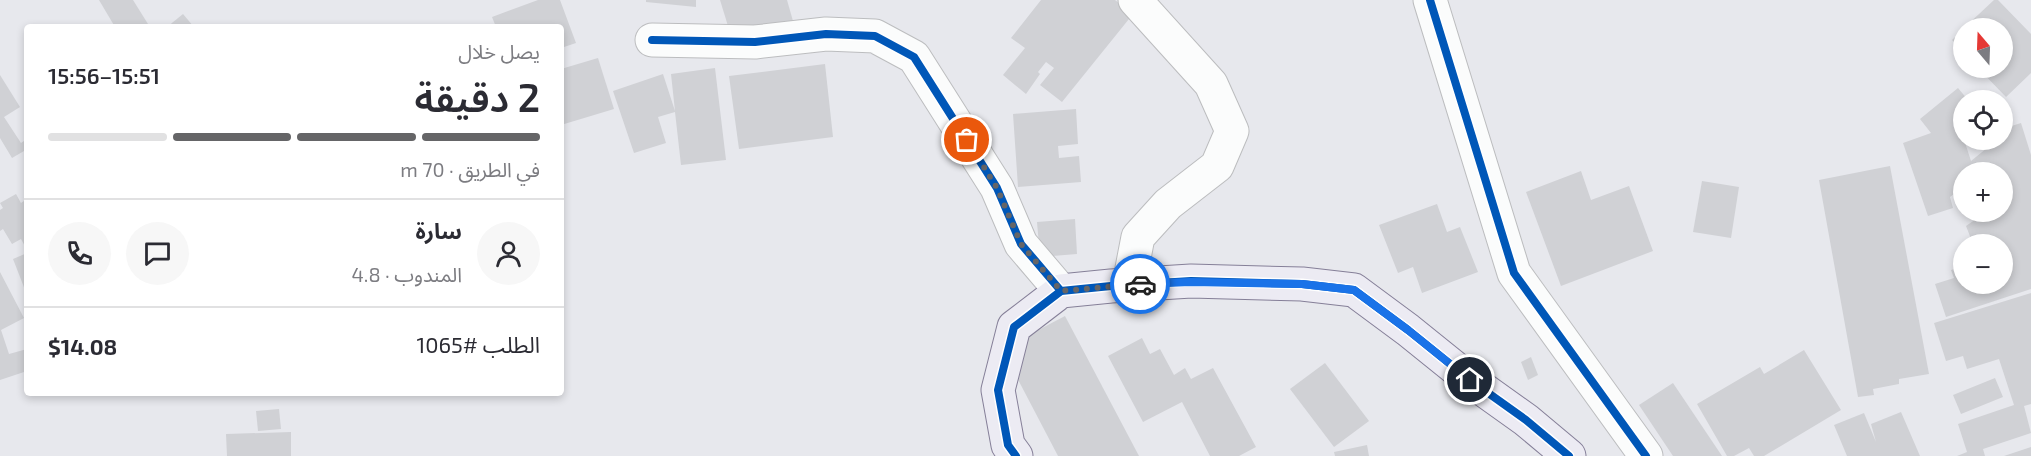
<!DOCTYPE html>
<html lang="ar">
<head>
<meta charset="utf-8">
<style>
  :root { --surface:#fff; --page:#f7f7f7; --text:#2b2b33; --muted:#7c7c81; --line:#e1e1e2; --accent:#656567 }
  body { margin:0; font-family:"Exo 2","Noto Sans Arabic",sans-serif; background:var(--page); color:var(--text); direction:rtl; height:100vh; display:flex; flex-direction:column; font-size:22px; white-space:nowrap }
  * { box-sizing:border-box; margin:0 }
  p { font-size:20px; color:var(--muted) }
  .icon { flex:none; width:33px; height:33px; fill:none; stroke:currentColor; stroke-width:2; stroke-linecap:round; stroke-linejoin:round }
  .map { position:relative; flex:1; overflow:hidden; direction:ltr }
  .drawer { position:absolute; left:24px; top:24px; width:540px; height:372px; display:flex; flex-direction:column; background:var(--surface); border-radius:6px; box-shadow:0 3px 9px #0003; direction:rtl }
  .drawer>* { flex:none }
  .needle { width:39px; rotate:341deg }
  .fabs { position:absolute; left:1953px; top:18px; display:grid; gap:12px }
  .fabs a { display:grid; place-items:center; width:60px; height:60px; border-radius:50%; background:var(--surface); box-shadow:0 3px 9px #0003; font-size:30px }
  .pin { position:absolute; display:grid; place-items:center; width:51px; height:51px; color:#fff; margin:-26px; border:3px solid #fff; border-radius:50%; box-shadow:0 2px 6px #0007 }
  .courier { position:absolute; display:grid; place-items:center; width:60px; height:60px; margin:-30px; border:4px solid #1a73e8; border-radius:50%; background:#fff; color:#222; box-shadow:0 2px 8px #0007 }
  .headline em { font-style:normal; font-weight:600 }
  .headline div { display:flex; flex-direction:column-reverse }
  .headline { display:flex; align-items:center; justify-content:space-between; height:102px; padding:0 24px }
  h1 { font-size:39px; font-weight:600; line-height:45px }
  .bar { display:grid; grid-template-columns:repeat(4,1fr); gap:9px 6px; align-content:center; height:72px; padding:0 24px }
  .bar i { height:8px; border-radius:4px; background:var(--line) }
  .bar .selected { background:var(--accent) }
  .bar p { grid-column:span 4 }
  .line { display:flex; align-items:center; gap:15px; padding:0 24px; border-top:2px solid var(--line) }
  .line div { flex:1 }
  .round { display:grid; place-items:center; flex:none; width:63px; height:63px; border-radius:32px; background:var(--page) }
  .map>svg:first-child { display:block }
</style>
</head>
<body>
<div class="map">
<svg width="2031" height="456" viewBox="0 0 2031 456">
  <rect width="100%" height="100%" fill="#e7e8ed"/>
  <!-- building -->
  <g fill="#d0d1d5">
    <path d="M99,0H133L148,24L143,27H115Z"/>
    <path d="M538,0H560L576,43L561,48V27H496L492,17Z"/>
    <path d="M646,0H696V7L646,2Z"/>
    <path d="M720,0H787L793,21L732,39Z"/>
    <path d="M1041,0H1115L1133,14L1062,102L1040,85L1054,68L1046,62L1038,72L1040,74L1026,94L1003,75L1025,48L1011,38Z"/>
    <path d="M1994,0H1998L2031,34V73L2006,97L1978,68H2002V28H1964Z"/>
    <path d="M183,14L194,27H167Z"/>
    <path d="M1964,29V52L1952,40Z"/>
    <path d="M598,58L614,109L561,125V69Z"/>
    <path d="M825,64L833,137L739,149L729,76Z"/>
    <path d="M715,68L726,160L681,165L675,112L658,117L666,143L634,153L613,91L663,74L675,111L671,74Z"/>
    <path d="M0,75L20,107L4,117L21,143L27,139V155L24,151L12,158L0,138Z"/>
    <path d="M1958,88L1968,100H1964V124L1960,127L1971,161L1987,148L1984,140H2002V129L2021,123L2031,155V289L1946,317L1935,284L1954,278L1951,270L1964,266V284H2002V244H1973L1966,226L1976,219L1973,212H2002V172H1964V186L1950,197L1953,208L1928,216L1903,143L1931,133L1920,119Z"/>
    <path d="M1076,109L1078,144L1058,146L1059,158L1079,156L1081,182L1018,187L1013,114Z"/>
    <path d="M1890,166L1929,374L1899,379V384L1873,389L1874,395L1858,397L1819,180Z"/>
    <path d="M1581,171L1591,200L1629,186L1653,251L1561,286L1526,192Z"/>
    <path d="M1702,181L1739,187L1731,238L1693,232Z"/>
    <path d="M16,194L21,203L27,199V250L21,239L12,244L3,229L0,231V210L3,208L0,203Z"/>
    <path d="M1437,204L1447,232L1460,227L1478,272L1422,293L1413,267L1398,273L1379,225Z"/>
    <path d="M1075,219L1077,254L1040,257L1037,222Z"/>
    <path d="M27,253V295L13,259Z"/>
    <path d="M0,272L24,318L1,330L9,354L27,349V371L0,380Z"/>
    <path d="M2031,293V404L2024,406L2031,433L1983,449L1985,456H1957L1967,452L1958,424L2014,405L1999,359L1967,369L1963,356L1946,361L1934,323Z"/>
    <path d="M1065,316L1139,456H1058L1002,349Z"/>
    <path d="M1142,338L1150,354L1160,349L1174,375L1185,368L1191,379L1213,368L1256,447L1239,456H1210L1182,402L1143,422L1108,356Z"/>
    <path d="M1804,350L1841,410L1764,456H1754L1749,448L1734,456H1727L1697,404L1760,367L1764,374Z"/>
    <path d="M1531,357L1538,375L1528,380L1521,362Z"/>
    <path d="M1325,363L1369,421L1334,447L1290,389Z"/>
    <path d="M1995,378L2003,397L1961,414L1953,395Z"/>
    <path d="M1673,383L1722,456H1673L1639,405Z"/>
    <path d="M279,409L281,429L258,431L256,411Z"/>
    <path d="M1901,412L1920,456H1847L1834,425L1864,413L1876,442L1871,424Z"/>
    <path d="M291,432V456H227L226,434Z"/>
    <path d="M1367,445L1369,456H1335L1334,452Z"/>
    <path d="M2031,447V456H2004Z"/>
  </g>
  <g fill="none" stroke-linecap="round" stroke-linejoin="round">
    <!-- street casing -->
    <g stroke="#bcbdbf" stroke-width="35">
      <g id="street">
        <path d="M1135,0L1211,84L1232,131L1217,166L1168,204L1138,237L1129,284H1150"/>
        <path d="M1430,0L1514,273L1646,456"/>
        <path d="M652,40L755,42L826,34L875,36L914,57L997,188L1021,244L1061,291"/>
      </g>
    </g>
    <!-- secondary casing -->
    <g stroke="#857f98" stroke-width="35">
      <path id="secondary" d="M1016,456L1008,445L998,390L1014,327L1061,291L1111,286L1191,281L1302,284L1354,290L1408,330L1470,380L1526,420L1569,456"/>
    </g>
    <!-- street -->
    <use href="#street" stroke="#fbfcfc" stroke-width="33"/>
    <!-- secondary -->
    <use href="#secondary" stroke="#ecebf3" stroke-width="33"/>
    <!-- cycleway casing -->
    <g stroke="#fff" stroke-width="11">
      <g id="cycleway">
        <path d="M1430,0L1514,273L1646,456"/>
        <path d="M652,40L755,42L826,34L875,36L914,57L997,188L1021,244L1061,291"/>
        <path d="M1016,456L1008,445L998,390L1014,327L1061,291L1111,286L1191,281L1302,284L1354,290L1408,330L1470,380L1526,420L1569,456"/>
      </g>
    </g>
    <!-- cycleway -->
    <use href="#cycleway" stroke="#0057b8" stroke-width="8"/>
  </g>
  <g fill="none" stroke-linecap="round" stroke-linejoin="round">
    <!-- done -->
    <path stroke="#656567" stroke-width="6" stroke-dasharray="0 10.8" d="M967,140L997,188L1021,244L1061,291L1140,284"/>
    <!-- route -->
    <path stroke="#1a73e8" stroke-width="8" d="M1140,284L1191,282L1302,284L1354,290L1408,330L1470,380"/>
  </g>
</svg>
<div class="fabs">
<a><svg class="needle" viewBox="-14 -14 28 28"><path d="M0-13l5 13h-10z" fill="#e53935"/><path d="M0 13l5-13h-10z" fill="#7c7c81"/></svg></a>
<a><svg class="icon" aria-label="locate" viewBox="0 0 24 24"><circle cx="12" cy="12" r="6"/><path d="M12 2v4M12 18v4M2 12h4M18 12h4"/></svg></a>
<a>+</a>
<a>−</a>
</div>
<div class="pin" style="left:967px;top:140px;background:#ea580c"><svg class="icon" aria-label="bag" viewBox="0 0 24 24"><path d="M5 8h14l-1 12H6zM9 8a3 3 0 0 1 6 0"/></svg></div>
<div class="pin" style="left:1470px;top:380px;background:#1f2937"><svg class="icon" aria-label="home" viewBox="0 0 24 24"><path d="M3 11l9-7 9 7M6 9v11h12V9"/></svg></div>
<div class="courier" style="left:1140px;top:284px"><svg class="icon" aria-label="car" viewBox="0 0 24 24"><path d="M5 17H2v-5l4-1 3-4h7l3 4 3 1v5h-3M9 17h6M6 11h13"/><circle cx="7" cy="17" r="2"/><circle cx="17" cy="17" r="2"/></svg></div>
<section class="drawer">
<div class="headline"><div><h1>2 دقيقة</h1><p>يصل خلال</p></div><em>15:51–15:56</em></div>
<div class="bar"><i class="selected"></i><i class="selected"></i><i class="selected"></i><i></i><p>في الطريق · 70 m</p></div>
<div class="line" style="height:108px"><a class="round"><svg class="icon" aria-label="person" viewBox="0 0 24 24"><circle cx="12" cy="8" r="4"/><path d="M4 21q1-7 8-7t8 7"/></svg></a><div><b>سارة</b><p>المندوب · 4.8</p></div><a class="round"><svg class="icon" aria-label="chat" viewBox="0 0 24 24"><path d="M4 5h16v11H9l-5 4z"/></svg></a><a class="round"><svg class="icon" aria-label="phone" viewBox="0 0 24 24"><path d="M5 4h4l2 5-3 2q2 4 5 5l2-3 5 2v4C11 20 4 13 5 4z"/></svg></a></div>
<div class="line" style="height:78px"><div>الطلب #1065</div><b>$14.08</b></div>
</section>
</div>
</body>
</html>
